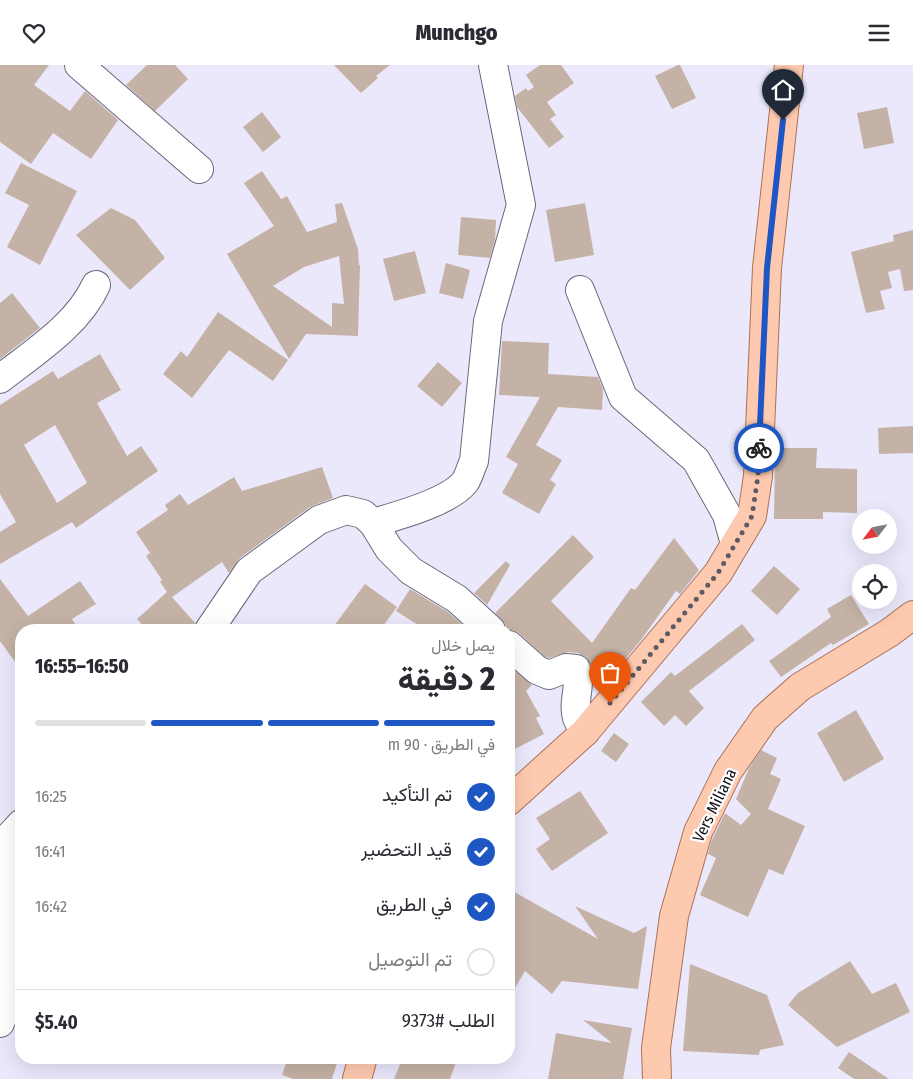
<!DOCTYPE html>
<html lang="ar">
<head>
<meta charset="utf-8">
<style>
  :root { --surface:#fff; --page:#f7f7f7; --text:#2b2b33; --muted:#7c7c81; --line:#e1e1e2; --accent:#1e57c3 }
  body { margin:0; font-family:"Fira Sans Condensed",Vazirmatn,sans-serif; background:var(--page); color:var(--text); direction:rtl; height:100vh; display:flex; flex-direction:column; font-size:19px; white-space:nowrap }
  * { box-sizing:border-box; margin:0 }
  p { font-size:16px; color:var(--muted) }
  .icon { flex:none; width:28px; height:28px; fill:none; stroke:currentColor; stroke-width:2; stroke-linecap:round; stroke-linejoin:round }
  .map { position:relative; flex:1; overflow:hidden; direction:ltr }
  .drawer { position:absolute; left:15px; top:559px; width:500px; height:440px; display:flex; flex-direction:column; background:var(--surface); border-radius:20px; box-shadow:0 5px 20px #0002; direction:rtl }
  .drawer>* { flex:none }
  .needle { width:32px; rotate:238deg }
  .fabs { position:absolute; left:852px; top:444px; display:grid; gap:10px }
  .fabs a { display:grid; place-items:center; width:45px; height:45px; border-radius:50%; background:var(--surface); box-shadow:0 5px 20px #0002; font-size:25px }
  .pin { position:absolute; display:grid; place-items:center; width:42px; height:42px; color:#fff; margin:-51px -21px; border-radius:50% 50% 50% 0; rotate:-45deg; box-shadow:0 0 5px #0007 }
  .pin .icon { rotate:45deg }
  .courier { position:absolute; display:grid; place-items:center; width:50px; height:50px; margin:-25px; border:4px solid #1e57c3; border-radius:50%; background:#fff; color:#222; box-shadow:0 1px 6px #0007 }
  .overview em { font-style:normal; font-weight:800 }
  .overview div { display:flex; flex-direction:column-reverse }
  .overview { display:flex; align-items:center; justify-content:space-between; height:85px; padding:0 20px }
  h1 { font-size:32px; font-weight:800; line-height:38px }
  .bar { display:grid; grid-template-columns:repeat(4,1fr); gap:8px 5px; align-content:center; height:60px; padding:0 20px }
  .bar i { height:6px; border-radius:4px; background:var(--line) }
  .bar .active { background:var(--accent) }
  .bar p { grid-column:span 4 }
  .line { display:flex; align-items:center; gap:12px; padding:0 20px; border-top:1px solid var(--line) }
  .line div { flex:1 }
  ol { padding:0 20px; list-style:none }
  li { display:flex; align-items:center; gap:15px; height:55px }
  li p { margin-inline-start:auto }
  li .icon { padding:5px; border-radius:50%; background:var(--accent); color:#fff; stroke-width:4 }
  li:last-child { color:var(--muted) }
  li i { width:28px; height:28px; border:2px solid var(--line); border-radius:50% }
  header { display:flex; justify-content:space-between; align-items:center; height:65px; padding:0 20px; background:var(--surface); font-size:22px; font-weight:800 }
  .map>svg:first-child { display:block }
</style>
</head>
<body>
<header><svg class="icon" aria-label="menu" viewBox="0 0 24 24"><path d="M4 6h16M4 12h16M4 18h16"/></svg>Munchgo<svg class="icon" aria-label="heart" viewBox="0 0 24 24"><path d="M12 20l-8-8c-3-5 5-10 8-4 3-6 11-1 8 4z"/></svg></header>
<div class="map">
<svg width="913" height="1014" viewBox="0 0 913 1014">
  <rect width="100%" height="100%" fill="#ebe8fc"/>
  <!-- building -->
  <g fill="#c5b2a6" fill-rule="evenodd">
    <path d="M0,0H49L34,20L70,46L85,26L118,55L91,94L53,68L31,99L0,77Z"/>
    <path d="M147,0H175L188,14L155,46L126,20Z"/>
    <path d="M334,0H390L376,11L378,13L361,28Z"/>
    <path d="M540,0H561L574,18L547,37L556,50L550,54L564,72L549,83L517,42L515,31L526,23L528,26L534,22L526,10Z"/>
    <path d="M678,0H680L696,33L672,44L655,11Z"/>
    <path d="M887,42L894,78L864,84L857,48Z"/>
    <path d="M262,47L281,72L263,87L243,62Z"/>
    <path d="M21,98L77,126L40,200L7,182L29,140L5,128Z"/>
    <path d="M262,106L281,134L287,131L307,167L337,157L335,139L342,138L358,184L359,200H360L358,271L306,269L289,294L227,189L274,161L244,118ZM339,191L344,239L332,238V262L273,221L304,202Z"/>
    <path d="M585,138L594,190L555,197L546,145Z"/>
    <path d="M111,143L135,155L165,193L130,225L76,170Z"/>
    <path d="M461,152L496,155L495,175L490,193L458,190Z"/>
    <path d="M913,165V225L904,226L900,204L888,207L892,223L880,226L885,244L866,248L851,187L894,176L893,170Z"/>
    <path d="M415,186L426,228L394,236L383,194Z"/>
    <path d="M446,198L470,205L463,234L439,228Z"/>
    <path d="M12,228L40,263L0,294V238Z"/>
    <path d="M218,247L288,295L273,316L229,285L192,333L163,309L181,286L187,292Z"/>
    <path d="M502,276L549,278L548,309L598,312L603,324L602,345L558,342L536,380L562,395L550,415L556,419L539,449L502,428L518,399L506,392L540,332L499,330Z"/>
    <path d="M100,289L121,325L97,338L127,391L141,381L158,406L76,463L72,457L0,499V467L16,457L0,429V340L53,306L58,314ZM55,360L87,418L57,438L24,380Z"/>
    <path d="M438,297L462,318L442,342L417,321Z"/>
    <path d="M913,361V388L879,389L878,363Z"/>
    <path d="M775,383H817L816,403L857,404V448L823,447V454H774Z"/>
    <path d="M322,402L333,433L310,442L240,493L229,508L222,497L172,532L195,558L194,565H147L137,554L167,527L160,517L162,515L146,491L150,488L136,467L168,445L165,440L180,429L188,440L234,412L242,426Z"/>
    <path d="M573,470L594,492L551,536L592,578L631,523L635,525L674,473L699,505L680,529L676,526L641,575L604,620L593,613L591,600L586,592L578,588L568,587L549,593L545,592L519,568L513,565H506V560L495,548Z"/>
    <path d="M506,496L510,500L487,540L474,528Z"/>
    <path d="M774,501L800,524L777,550L751,526Z"/>
    <path d="M0,514L28,551L80,516L96,539L72,554L79,565H21V605L0,576Z"/>
    <path d="M365,519L397,542L380,565H331Z"/>
    <path d="M410,524L448,547L468,565H426L396,546Z"/>
    <path d="M851,530L869,559L833,580L831,578L781,612L769,596L831,552L827,544Z"/>
    <path d="M742,559L755,575L689,626L704,643L686,661L675,650L664,661L641,637L671,607L675,611Z"/>
    <path d="M509,601L532,620L526,626L540,651L536,653L544,669L509,687Z"/>
    <path d="M856,645L884,694L844,717L817,668Z"/>
    <path d="M614,668L629,679L616,697L601,686Z"/>
    <path d="M761,685L777,693L770,709L781,714L768,744L805,761L783,810L769,804L748,852L700,830L716,793L708,789L711,777L725,748L741,760L751,749L736,734L749,703Z"/>
    <path d="M580,726L608,768L552,806L536,784L550,774L536,753Z"/>
    <path d="M509,824L598,874L575,841L634,868L647,861L638,924L562,916L552,929L525,906L509,933Z"/>
    <path d="M850,896L872,929L896,918L910,947L837,982L788,940L798,928Z"/>
    <path d="M690,899L767,930L784,980L760,985L759,990L683,986Z"/>
    <path d="M583,955L632,963L623,1014H548L556,968L612,978Z"/>
    <path d="M849,987L889,1014H854L838,1003Z"/>
    <path d="M288,992H339L332,1014H293L282,1010Z"/>
    <path d="M403,992H458L450,1014H394Z"/>
  </g>
  <g fill="none" stroke-linecap="round" stroke-linejoin="round">
    <!-- minor casing -->
    <g stroke="#6b6879" stroke-width="30">
      <g id="minor">
        <path d="M79,0L199,104"/>
        <path d="M580,225L623,332L696,395L727,450L735,479"/>
        <path d="M0,314C33,288 78,260 96,220"/>
        <path d="M373,458C397,451 449,437 465,417C469,411 471,402 474,396L488,256L521,140L493,0"/>
        <path d="M209,565L249,506L319,455L346,445L363,449L373,458L389,484L411,506L457,534L491,565"/>
        <path d="M509,580L537,605L549,610L566,603L576,604C582,620 572,637 577,653C579,658 583,663 585,667"/>
        <path d="M0,958L2,953L4,934L7,856L4,792L9,772L21,759"/>
      </g>
    </g>
    <!-- major casing -->
    <g stroke="#aa7156" stroke-width="30">
      <g id="major">
        <path d="M509,736L585,667L718,508L752,451L758,411L767,203L789,0"/>
        <path d="M357,1014L363,992"/>
        <path d="M657,1014L656,983L674,851L698,767L728,706L765,653L800,622L889,568L913,550"/>
      </g>
    </g>
    <!-- minor -->
    <use href="#minor" stroke="#fff" stroke-width="28"/>
    <!-- major -->
    <use href="#major" stroke="#fecaaf" stroke-width="28"/>
  </g>
  <g fill="none" stroke-linecap="round" stroke-linejoin="round">
    <!-- done -->
    <path stroke="#5b5a65" stroke-width="5" stroke-dasharray="0 9" d="M610,638L718,508L752,451L758,411L759,383"/>
    <!-- route -->
    <path stroke="#1e57c3" stroke-width="6" d="M759,383L767,203L783,55"/>
  </g>
  <g text-anchor="middle" stroke-width="4.5" stroke-linejoin="round" paint-order="stroke">
    <!-- street labels -->
    <g font-size="16" fill="#0e0d13" stroke="#fff">
      <text transform="translate(714 740) rotate(-64)" y="6">Vers Miliana</text>
    </g>
  </g>
</svg>
<div class="fabs">
<a><svg class="needle" viewBox="-14 -14 28 28"><path d="M0-13l5 13h-10z" fill="#e53935"/><path d="M0 13l5-13h-10z" fill="#7c7c81"/></svg></a>
<a><svg class="icon" aria-label="locate" viewBox="0 0 24 24"><circle cx="12" cy="12" r="6"/><path d="M12 2v4M12 18v4M2 12h4M18 12h4"/></svg></a>
</div>
<div class="pin" style="left:610px;top:638px;background:#ea580c"><svg class="icon" aria-label="bag" viewBox="0 0 24 24"><path d="M5 8h14l-1 12H6zM9 8a3 3 0 0 1 6 0"/></svg></div>
<div class="pin" style="left:783px;top:55px;background:#1f2937"><svg class="icon" aria-label="home" viewBox="0 0 24 24"><path d="M3 11l9-7 9 7M6 9v11h12V9"/></svg></div>
<div class="courier" style="left:759px;top:383px"><svg class="icon" aria-label="bike" viewBox="0 0 24 24"><circle cx="6" cy="16" r="4"/><circle cx="18" cy="16" r="4"/><path d="M6 16l4-8h5l3 8M10 8l3 8H6M13 5h3"/></svg></div>
<section class="drawer">
<div class="overview"><div><h1>2 دقيقة</h1><p>يصل خلال</p></div><em>16:50–16:55</em></div>
<div class="bar"><i class="active"></i><i class="active"></i><i class="active"></i><i></i><p>في الطريق · 90 m</p></div>
<ol>
<li><svg class="icon" aria-label="check" viewBox="0 0 24 24"><path d="M5 12l5 5 9-10"/></svg>تم التأكيد<p>16:25</p></li>
<li><svg class="icon" aria-label="check" viewBox="0 0 24 24"><path d="M5 12l5 5 9-10"/></svg>قيد التحضير<p>16:41</p></li>
<li><svg class="icon" aria-label="check" viewBox="0 0 24 24"><path d="M5 12l5 5 9-10"/></svg>في الطريق<p>16:42</p></li>
<li><i></i>تم التوصيل</li>
</ol>
<div class="line" style="height:65px"><div>الطلب #9373</div><b>$5.40</b></div>
</section>
</div>
</body>
</html>
